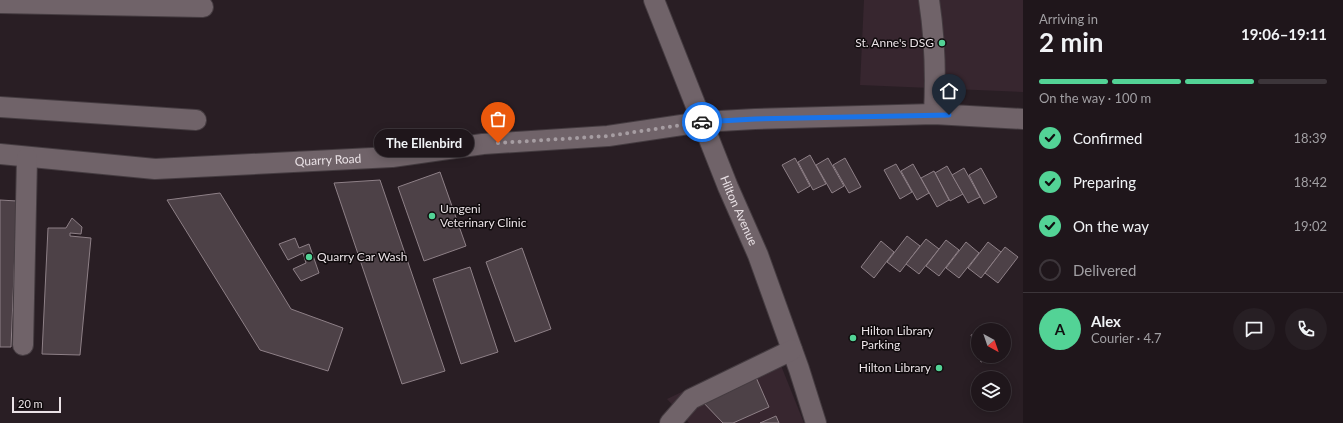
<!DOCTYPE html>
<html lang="en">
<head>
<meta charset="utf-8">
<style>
  :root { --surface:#1f161b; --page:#271f24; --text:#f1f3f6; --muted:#a19fa3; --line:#3c353a; --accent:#53d396 }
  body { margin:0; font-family:Lato,sans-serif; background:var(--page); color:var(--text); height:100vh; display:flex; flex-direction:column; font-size:15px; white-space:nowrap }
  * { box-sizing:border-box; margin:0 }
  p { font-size:13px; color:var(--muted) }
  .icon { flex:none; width:22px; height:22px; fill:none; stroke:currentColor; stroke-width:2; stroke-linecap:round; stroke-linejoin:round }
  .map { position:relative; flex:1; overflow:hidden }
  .sheet { display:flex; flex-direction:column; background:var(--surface); width:320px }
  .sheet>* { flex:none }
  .needle { width:26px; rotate:140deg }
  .fabs { position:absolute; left:971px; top:323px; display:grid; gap:8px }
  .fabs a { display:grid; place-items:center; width:40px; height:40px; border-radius:50%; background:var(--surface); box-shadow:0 2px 10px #0003,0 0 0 1px var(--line); font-size:20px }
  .scale { position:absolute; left:12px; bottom:10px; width:49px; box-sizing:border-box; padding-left:4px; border:2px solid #eae2e6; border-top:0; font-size:11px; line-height:14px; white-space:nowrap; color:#eae2e6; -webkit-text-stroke:3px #0f0a0c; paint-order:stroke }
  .pin { position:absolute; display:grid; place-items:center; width:34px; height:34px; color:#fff; margin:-41px -17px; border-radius:50% 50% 50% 0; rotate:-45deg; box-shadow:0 0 4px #0007 }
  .pin .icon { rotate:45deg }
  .courier { position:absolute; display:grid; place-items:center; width:40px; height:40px; margin:-20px; border:3px solid #1a73e8; border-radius:50%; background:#fff; color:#222; box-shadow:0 1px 5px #0007 }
  .bubble { position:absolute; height:28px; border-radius:14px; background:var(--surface); box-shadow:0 2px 10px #0003,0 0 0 1px var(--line); font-size:13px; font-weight:700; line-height:28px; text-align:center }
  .summary em { font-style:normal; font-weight:700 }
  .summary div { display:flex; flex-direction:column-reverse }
  .summary { display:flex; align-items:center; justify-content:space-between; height:68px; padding:0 16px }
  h1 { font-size:26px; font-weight:700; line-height:30px }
  .bar { display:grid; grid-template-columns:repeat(4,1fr); gap:6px 4px; align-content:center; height:48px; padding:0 16px }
  .bar i { height:5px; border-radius:3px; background:var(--line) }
  .bar .active { background:var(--accent) }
  .bar p { grid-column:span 4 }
  .line { display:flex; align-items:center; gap:10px; padding:0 16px; border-top:1px solid var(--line) }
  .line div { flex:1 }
  .round { display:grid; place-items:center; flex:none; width:42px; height:42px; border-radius:21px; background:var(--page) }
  ol { padding:0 16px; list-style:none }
  li { display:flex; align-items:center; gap:12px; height:44px }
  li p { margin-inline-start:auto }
  li .icon { padding:4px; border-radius:50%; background:var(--accent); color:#111; stroke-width:4 }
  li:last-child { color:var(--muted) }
  li i { width:22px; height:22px; border:2px solid var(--line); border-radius:50% }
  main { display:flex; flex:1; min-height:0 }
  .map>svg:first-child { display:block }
</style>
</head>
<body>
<main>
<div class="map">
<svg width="1023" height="423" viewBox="0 0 1023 423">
  <rect width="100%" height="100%" fill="#291e24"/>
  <!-- built -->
  <g fill="#37262f">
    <path d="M864,0H1023V92L860,85Z"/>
    <path d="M774,348L804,423H689L667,399Z"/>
  </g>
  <!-- building -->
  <g fill="#4d4147" stroke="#8e8087">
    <path d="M810,155L826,184L813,190L798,162Z"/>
    <path d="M795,158L810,186L798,193L782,165Z"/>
    <path d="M828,158L844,186L832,193L816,165Z"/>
    <path d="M845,158L861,187L849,193L833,165Z"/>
    <path d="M896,164L912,192L900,199L884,170Z"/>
    <path d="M913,164L929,193L917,200L901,171Z"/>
    <path d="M947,166L963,194L950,201L935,173Z"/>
    <path d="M964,168L980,197L968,203L952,175Z"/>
    <path d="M981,168L997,197L984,204L969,175Z"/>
    <path d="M934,171L949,200L937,207L921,178Z"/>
    <path d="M440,172L466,246L424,261L398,187Z"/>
    <path d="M380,180L445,371L402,384L334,183Z"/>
    <path d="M220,193L291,309L343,328L328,371L260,350L167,200Z"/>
    <path d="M0,200L17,201L11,347H0Z"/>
    <path d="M72,218L82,227L81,234L70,233V236L91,238L80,355L42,354L48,228H66Z"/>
    <path d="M907,236L920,246L900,272L887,262Z"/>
    <path d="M295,238L299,248L309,244L319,273L301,281L293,269L306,263L303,253L288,260L279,244Z"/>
    <path d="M926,239L939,249L919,274L906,264Z"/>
    <path d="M946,240L959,250L939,276L926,266Z"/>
    <path d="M881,241L894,252L874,278L861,267Z"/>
    <path d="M966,242L979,253L959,278L946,268Z"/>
    <path d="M988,242L1001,252L981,278L968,268Z"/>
    <path d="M1005,247L1018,257L998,283L985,273Z"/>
    <path d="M522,248L551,329L515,342L486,262Z"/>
    <path d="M470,267L498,352L461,364L433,279Z"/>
    <path d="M978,333V354L971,335Z"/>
    <path d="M979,356H998L981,362Z"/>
    <path d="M755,375L769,407L733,423H723L700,399Z"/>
    <path d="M776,416L779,423H760Z"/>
  </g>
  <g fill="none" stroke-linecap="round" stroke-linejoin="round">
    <!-- minor casing -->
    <g stroke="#453c41" stroke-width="22">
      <g id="minor">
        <path id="s1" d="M654,0L728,187L758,255L799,369L816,423"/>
        <path d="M929,0C935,39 936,76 934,114"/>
        <path d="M0,3L203,7"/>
        <path d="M0,107L196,120"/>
        <path id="s2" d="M0,154L155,169L392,157L483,144L608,136L702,122L755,119L934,114L1023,119"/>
        <path d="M23,345L27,158"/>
        <path d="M670,423L691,399L792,350"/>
      </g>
    </g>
    <!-- minor -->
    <use href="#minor" stroke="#706369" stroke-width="20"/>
  </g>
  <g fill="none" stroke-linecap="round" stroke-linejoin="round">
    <!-- done -->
    <path stroke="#a69da2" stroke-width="4" stroke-dasharray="0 7.2" d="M498,143L608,136L702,122"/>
    <!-- route -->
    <path stroke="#1a73e8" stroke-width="5" d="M702,122L755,119L949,115"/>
  </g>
  <!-- markers -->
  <g fill="#53d396" stroke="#0f0a0c" stroke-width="1.5">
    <circle cx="942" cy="43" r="4"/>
    <circle cx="432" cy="216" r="4"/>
    <circle cx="309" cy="257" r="4"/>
    <circle cx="853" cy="338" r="4"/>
    <circle cx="939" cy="368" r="4"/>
  </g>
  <g text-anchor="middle" stroke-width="3" stroke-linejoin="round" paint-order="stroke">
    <!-- poi labels -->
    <g font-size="12" fill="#eae2e6" stroke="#0f0a0c" text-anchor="start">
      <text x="934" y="47" text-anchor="end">St. Anne's DSG</text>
      <text x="440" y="213">Umgeni<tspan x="440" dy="14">Veterinary Clinic</tspan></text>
      <text x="317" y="261">Quarry Car Wash</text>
      <text x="861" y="335">Hilton Library<tspan x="861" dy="14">Parking</tspan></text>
      <text x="931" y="372" text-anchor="end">Hilton Library</text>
    </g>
    <!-- street labels -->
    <g font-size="12" fill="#eae2e6" stroke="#0f0a0c">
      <text dy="4" stroke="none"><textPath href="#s2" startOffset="329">Quarry Road</textPath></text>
      <text dy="4" stroke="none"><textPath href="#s1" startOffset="227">Hilton Avenue</textPath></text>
    </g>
  </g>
</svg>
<div class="fabs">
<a><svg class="needle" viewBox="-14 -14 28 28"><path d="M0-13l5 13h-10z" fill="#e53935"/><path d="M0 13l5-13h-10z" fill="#a19fa3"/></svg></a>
<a><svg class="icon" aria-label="layers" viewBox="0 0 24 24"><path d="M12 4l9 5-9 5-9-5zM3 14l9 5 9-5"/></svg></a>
</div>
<div class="scale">20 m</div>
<div class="pin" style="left:498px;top:143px;background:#ea580c"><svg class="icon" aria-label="bag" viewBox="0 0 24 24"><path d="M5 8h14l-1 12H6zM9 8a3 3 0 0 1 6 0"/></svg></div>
<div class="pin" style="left:949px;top:115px;background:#1f2937"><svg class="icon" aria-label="home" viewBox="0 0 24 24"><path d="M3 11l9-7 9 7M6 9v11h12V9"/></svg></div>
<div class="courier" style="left:702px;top:122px"><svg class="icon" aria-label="car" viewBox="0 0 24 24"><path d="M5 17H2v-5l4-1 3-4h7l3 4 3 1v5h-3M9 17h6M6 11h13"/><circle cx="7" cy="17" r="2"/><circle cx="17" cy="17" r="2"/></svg></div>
<div class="bubble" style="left:374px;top:129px;width:100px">The Ellenbird</div>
</div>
<section class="sheet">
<div class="summary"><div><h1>2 min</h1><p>Arriving in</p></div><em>19:06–19:11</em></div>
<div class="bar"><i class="active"></i><i class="active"></i><i class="active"></i><i></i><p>On the way · 100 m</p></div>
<ol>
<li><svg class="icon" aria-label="check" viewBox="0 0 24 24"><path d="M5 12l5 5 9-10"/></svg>Confirmed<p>18:39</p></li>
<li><svg class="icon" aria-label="check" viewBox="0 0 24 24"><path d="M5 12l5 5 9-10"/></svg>Preparing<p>18:42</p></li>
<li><svg class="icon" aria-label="check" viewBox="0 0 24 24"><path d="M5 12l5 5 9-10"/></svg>On the way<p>19:02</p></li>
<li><i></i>Delivered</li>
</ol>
<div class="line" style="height:72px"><b class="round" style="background:var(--accent);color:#111">A</b><div><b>Alex</b><p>Courier · 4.7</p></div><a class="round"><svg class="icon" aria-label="chat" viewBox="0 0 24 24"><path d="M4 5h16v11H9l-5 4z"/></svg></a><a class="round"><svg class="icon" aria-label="phone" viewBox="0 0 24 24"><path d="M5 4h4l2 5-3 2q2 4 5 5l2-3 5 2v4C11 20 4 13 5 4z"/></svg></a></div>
</section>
</main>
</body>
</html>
